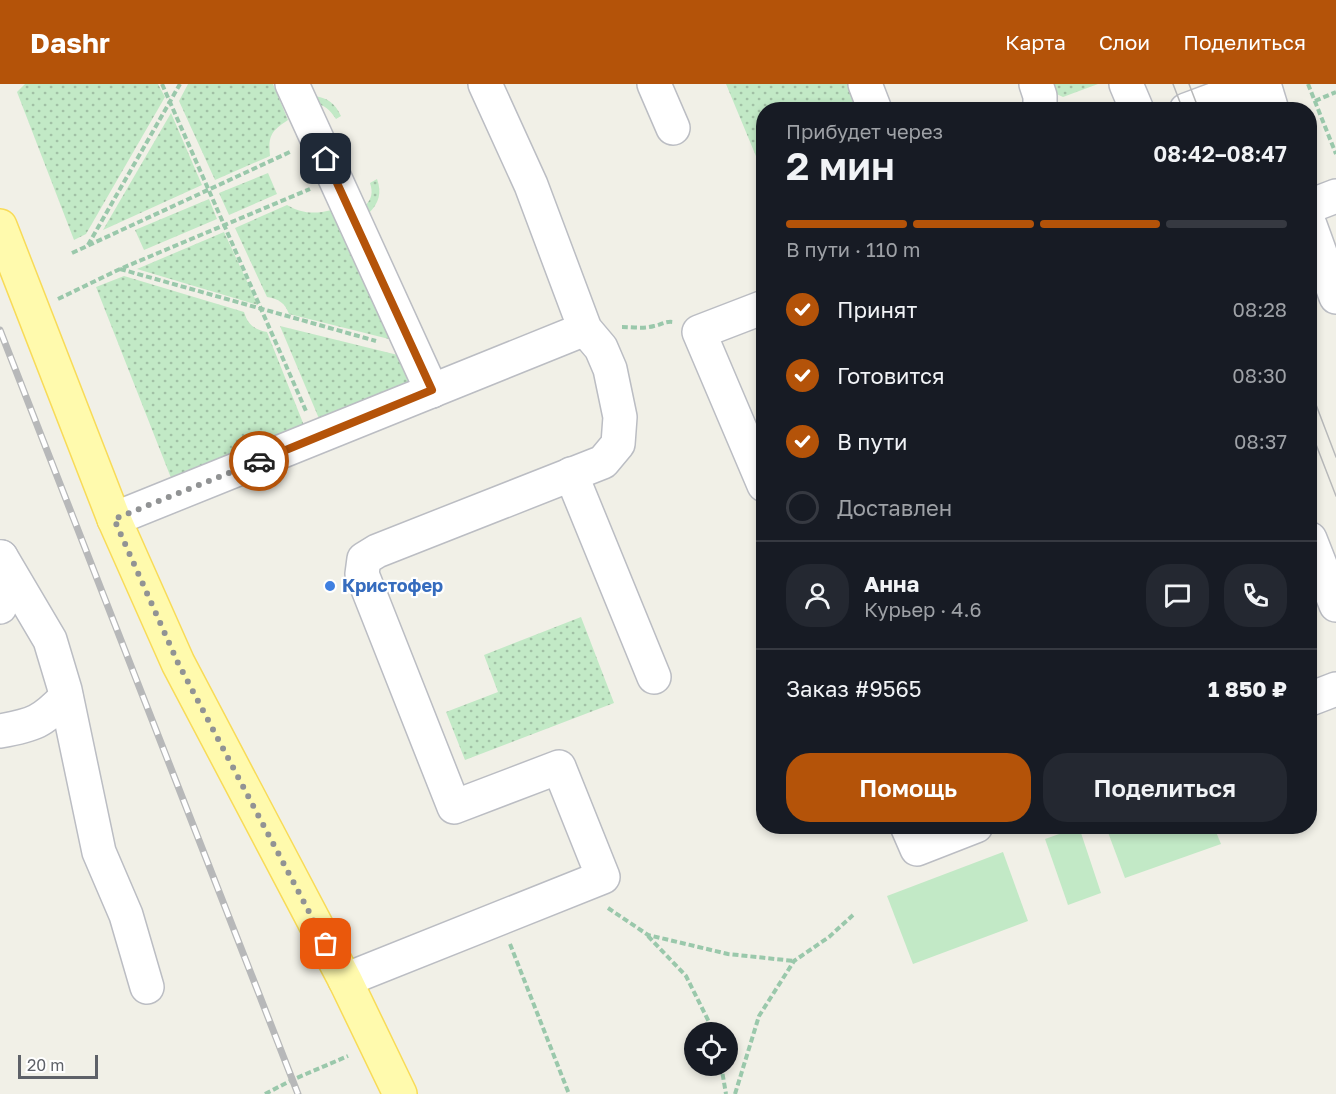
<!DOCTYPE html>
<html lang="ru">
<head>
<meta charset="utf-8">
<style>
  :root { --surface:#171b24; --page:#242831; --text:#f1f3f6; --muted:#9ea1a6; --line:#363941; --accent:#b45309 }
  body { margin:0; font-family:"Golos Text",sans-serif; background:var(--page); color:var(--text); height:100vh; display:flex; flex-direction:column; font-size:22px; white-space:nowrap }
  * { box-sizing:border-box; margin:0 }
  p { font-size:20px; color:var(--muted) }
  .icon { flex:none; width:33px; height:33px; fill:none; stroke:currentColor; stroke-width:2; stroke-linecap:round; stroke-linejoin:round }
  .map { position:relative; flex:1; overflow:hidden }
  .details { position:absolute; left:756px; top:18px; width:561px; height:732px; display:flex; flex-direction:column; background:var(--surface); border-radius:24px; box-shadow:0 3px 9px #0003 }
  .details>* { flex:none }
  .fabs { position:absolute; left:684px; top:938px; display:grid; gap:12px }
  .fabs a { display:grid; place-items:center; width:54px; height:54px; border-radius:50%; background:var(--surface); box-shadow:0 3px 9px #0003; font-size:30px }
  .scale { position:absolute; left:18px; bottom:15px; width:80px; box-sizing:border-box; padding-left:6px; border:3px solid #5e6168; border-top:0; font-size:16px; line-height:21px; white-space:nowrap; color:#5e6168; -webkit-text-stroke:4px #fff; paint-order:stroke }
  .pin { position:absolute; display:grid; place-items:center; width:51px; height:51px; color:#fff; margin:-26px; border-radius:12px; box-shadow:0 3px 9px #0006 }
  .courier { position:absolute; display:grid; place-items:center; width:60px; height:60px; margin:-30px; border:4px solid #b45309; border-radius:50%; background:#fff; color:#222; box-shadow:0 2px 8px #0007 }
  .overview em { font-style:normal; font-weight:600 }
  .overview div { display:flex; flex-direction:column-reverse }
  .overview { display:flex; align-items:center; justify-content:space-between; height:102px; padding:0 30px }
  h1 { font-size:39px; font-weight:600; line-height:45px }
  .bar { display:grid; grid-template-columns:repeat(4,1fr); gap:9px 6px; align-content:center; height:72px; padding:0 30px }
  .bar i { height:8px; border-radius:4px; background:var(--line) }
  .bar .on { background:var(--accent) }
  .bar p { grid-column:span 4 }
  .line { display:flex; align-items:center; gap:15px; padding:0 30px; border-top:2px solid var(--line) }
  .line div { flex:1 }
  .round { display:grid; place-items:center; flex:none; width:63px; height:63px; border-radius:24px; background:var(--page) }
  ol { padding:0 30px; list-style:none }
  li { display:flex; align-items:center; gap:18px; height:66px }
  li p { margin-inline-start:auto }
  li .icon { padding:6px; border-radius:50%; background:var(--accent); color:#fff; stroke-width:4 }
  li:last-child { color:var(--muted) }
  li i { width:33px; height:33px; border:3px solid var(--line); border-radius:50% }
  .button { display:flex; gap:12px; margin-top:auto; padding:12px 30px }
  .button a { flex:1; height:69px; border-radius:24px; background:var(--accent); color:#fff; font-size:24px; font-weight:600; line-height:69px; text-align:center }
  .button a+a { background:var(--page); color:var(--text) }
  header { display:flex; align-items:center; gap:36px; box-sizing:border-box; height:84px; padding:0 30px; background:var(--accent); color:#fff }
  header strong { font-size:28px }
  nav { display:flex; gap:33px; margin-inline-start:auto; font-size:21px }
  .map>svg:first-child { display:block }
</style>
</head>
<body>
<header>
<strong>Dashr</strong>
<nav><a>Карта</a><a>Слои</a><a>Поделиться</a></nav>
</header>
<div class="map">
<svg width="1336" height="1010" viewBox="0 0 1336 1010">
  <defs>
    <pattern id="green-dots" width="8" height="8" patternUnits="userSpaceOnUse" patternTransform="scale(1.5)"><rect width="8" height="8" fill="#c2e9c6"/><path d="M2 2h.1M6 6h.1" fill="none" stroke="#a1c0a5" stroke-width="1.8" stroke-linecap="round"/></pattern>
  </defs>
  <rect width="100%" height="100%" fill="#f1f0e7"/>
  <!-- green -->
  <g fill="url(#green-dots)">
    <path d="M25,0H158L165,13L86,150L74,156L17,8Z"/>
    <path d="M188,0H273L288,36C271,47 268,52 270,72L215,96L179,17Z"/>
    <path d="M726,0H858L868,25L764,26L763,89Z"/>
    <path d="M1045,0H1098L1063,13L1050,7Z"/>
    <path d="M312,12C327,13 335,19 341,32L336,35C329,25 325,21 313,19Z"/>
    <path d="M171,29L202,101L103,146Z"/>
    <path d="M268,89L277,110L229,131L219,109Z"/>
    <path d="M377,95C382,109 379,119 369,129L365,122C372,115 373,108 370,99Z"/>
    <path d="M209,115L217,135L144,166L135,146Z"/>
    <path d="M287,121C302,130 315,130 332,126L397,257L289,230C285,219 279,215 267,213L235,144Z"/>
    <path d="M224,148L258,221L137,185Z"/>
    <path d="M124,192L244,228C248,241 254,245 267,248L305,344L173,399L96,203Z"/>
    <path d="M280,242L402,272L414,298L320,337Z"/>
    <path d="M581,533L614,619L465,676L446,628L498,608L484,571Z"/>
  </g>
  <!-- pitch -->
  <g fill="#c2e9c6">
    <path d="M1079,743L1101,809L1068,821L1045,755Z"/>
    <path d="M1106,743H1214L1221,760L1125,794Z"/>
    <path d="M1003,768L1028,837L913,880L887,812Z"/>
  </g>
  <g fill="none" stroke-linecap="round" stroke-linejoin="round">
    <!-- minor casing -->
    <g stroke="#bbbdc3" stroke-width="36">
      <g id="minor">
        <path d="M292,0L432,307"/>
        <path d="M654,0L673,44"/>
        <path d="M865,0L875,26"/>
        <path d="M1036,0L1040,12V26"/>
        <path d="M1126,0L1137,26"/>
        <path d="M1264,0L1272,26"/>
        <path d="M1186,26L1256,0"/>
        <path d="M1310,122L1336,112"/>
        <path d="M1310,141L1336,213"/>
        <path d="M764,223L699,248L764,401"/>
        <path d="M571,390L654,593"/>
        <path d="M114,435L585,245"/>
        <path d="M1310,455L1336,521"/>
        <path d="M1,473L50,556L65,606L99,768L126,831L147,903"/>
        <path d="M0,523L2,512L1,473"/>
        <path d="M1310,615L1336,605"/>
        <path d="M0,647C34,641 42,638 66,613"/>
        <path d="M907,742L917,765L976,742"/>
        <path d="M345,896L603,793L559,683L454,723L362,490L364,475L377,467L603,378L618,360L620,333L610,285L601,264L585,245L531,101L485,0"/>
      </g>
    </g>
    <!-- major casing -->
    <g stroke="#f8db58" stroke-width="36">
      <path id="major" d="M0,142L114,435L178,579L345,896L400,1010"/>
    </g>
    <!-- path -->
    <g stroke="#9ac8ab" stroke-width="4" stroke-dasharray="6 3" stroke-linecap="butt">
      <path d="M162,0L306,327"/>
      <path d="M1308,0L1336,70"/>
      <path d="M1315,17L1336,8"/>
      <path d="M88,161L180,0"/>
      <path d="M72,169L292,67"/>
      <path d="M120,185L376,257"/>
      <path d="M58,215L120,185L310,105"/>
      <path d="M622,243C632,243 644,245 654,242C661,241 665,237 673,238"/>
      <path d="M608,824L648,851L728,870L794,877"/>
      <path d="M648,852L686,892L714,948"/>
      <path d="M510,860L569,1010"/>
      <path d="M721,981L726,1010"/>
      <path d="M265,1010L292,996L348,972"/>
      <path d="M735,1010L759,932L794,877L829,853L853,831"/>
    </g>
    <!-- minor -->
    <use href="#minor" stroke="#fff" stroke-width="33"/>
    <!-- major -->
    <use href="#major" stroke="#fffaad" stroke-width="33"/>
    <!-- tram -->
    <g stroke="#b7b8b9" stroke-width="1.5">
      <path d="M1173,0L1183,26"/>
      <path d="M1189,0L1199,26"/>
      <path d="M1310,305L1336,373"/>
      <path d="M1310,345L1336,412"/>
    </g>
    <!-- rail casing -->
    <g stroke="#b7b8b9" stroke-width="7">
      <path id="rail" d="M0,246L298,1010"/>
    </g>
    <!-- rail -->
    <use href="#rail" stroke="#fff" stroke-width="4.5" stroke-dasharray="14" stroke-linecap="butt"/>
  </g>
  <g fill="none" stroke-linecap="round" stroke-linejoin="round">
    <!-- done -->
    <path stroke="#919394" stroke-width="6" stroke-dasharray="0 10.8" d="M259,377L114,435L178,579L326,860"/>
    <!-- route -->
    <path stroke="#b45309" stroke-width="8" d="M259,377L432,306L326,75"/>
  </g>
  <!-- markers -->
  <circle fill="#3f7fe0" stroke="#fff" stroke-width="2" cx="330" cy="502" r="6"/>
  <g text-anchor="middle" stroke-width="4.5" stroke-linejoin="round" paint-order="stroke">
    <!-- shop labels -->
    <g font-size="18" font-weight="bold" fill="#366cbe" stroke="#fff" text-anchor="start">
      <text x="342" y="508">Кристофер</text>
    </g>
  </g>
</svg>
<div class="fabs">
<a><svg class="icon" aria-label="locate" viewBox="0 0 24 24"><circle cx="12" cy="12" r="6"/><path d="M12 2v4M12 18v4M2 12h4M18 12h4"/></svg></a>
</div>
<div class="scale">20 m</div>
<div class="pin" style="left:326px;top:860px;background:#ea580c"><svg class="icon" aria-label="bag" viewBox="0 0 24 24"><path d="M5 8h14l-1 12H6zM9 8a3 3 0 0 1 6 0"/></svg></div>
<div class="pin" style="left:326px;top:75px;background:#1f2937"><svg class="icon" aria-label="home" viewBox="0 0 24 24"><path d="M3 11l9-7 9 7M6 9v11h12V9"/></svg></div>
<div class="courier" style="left:259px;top:377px"><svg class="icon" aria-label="car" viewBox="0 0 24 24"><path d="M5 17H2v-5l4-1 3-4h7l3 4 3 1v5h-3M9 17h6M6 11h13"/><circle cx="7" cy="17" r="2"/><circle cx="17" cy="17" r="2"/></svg></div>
<section class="details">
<div class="overview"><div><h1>2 мин</h1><p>Прибудет через</p></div><em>08:42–08:47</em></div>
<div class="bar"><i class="on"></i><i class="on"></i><i class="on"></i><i></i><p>В пути · 110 m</p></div>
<ol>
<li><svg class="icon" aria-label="check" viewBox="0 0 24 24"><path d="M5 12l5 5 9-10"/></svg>Принят<p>08:28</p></li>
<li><svg class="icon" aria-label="check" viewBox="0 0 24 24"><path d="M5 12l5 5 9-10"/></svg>Готовится<p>08:30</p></li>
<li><svg class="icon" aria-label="check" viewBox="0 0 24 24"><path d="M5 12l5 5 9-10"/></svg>В пути<p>08:37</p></li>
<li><i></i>Доставлен</li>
</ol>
<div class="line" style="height:108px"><a class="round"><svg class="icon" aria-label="person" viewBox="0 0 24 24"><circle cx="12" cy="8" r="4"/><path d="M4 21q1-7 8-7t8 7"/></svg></a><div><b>Анна</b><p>Курьер · 4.6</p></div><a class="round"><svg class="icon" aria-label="chat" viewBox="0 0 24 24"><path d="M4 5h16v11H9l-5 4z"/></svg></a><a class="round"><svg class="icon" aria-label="phone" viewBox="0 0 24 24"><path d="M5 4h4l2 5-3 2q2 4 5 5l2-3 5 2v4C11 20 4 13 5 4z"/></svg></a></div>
<div class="line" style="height:78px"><div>Заказ #9565</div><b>1 850 ₽</b></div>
<div class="button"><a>Помощь</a><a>Поделиться</a></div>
</section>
</div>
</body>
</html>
